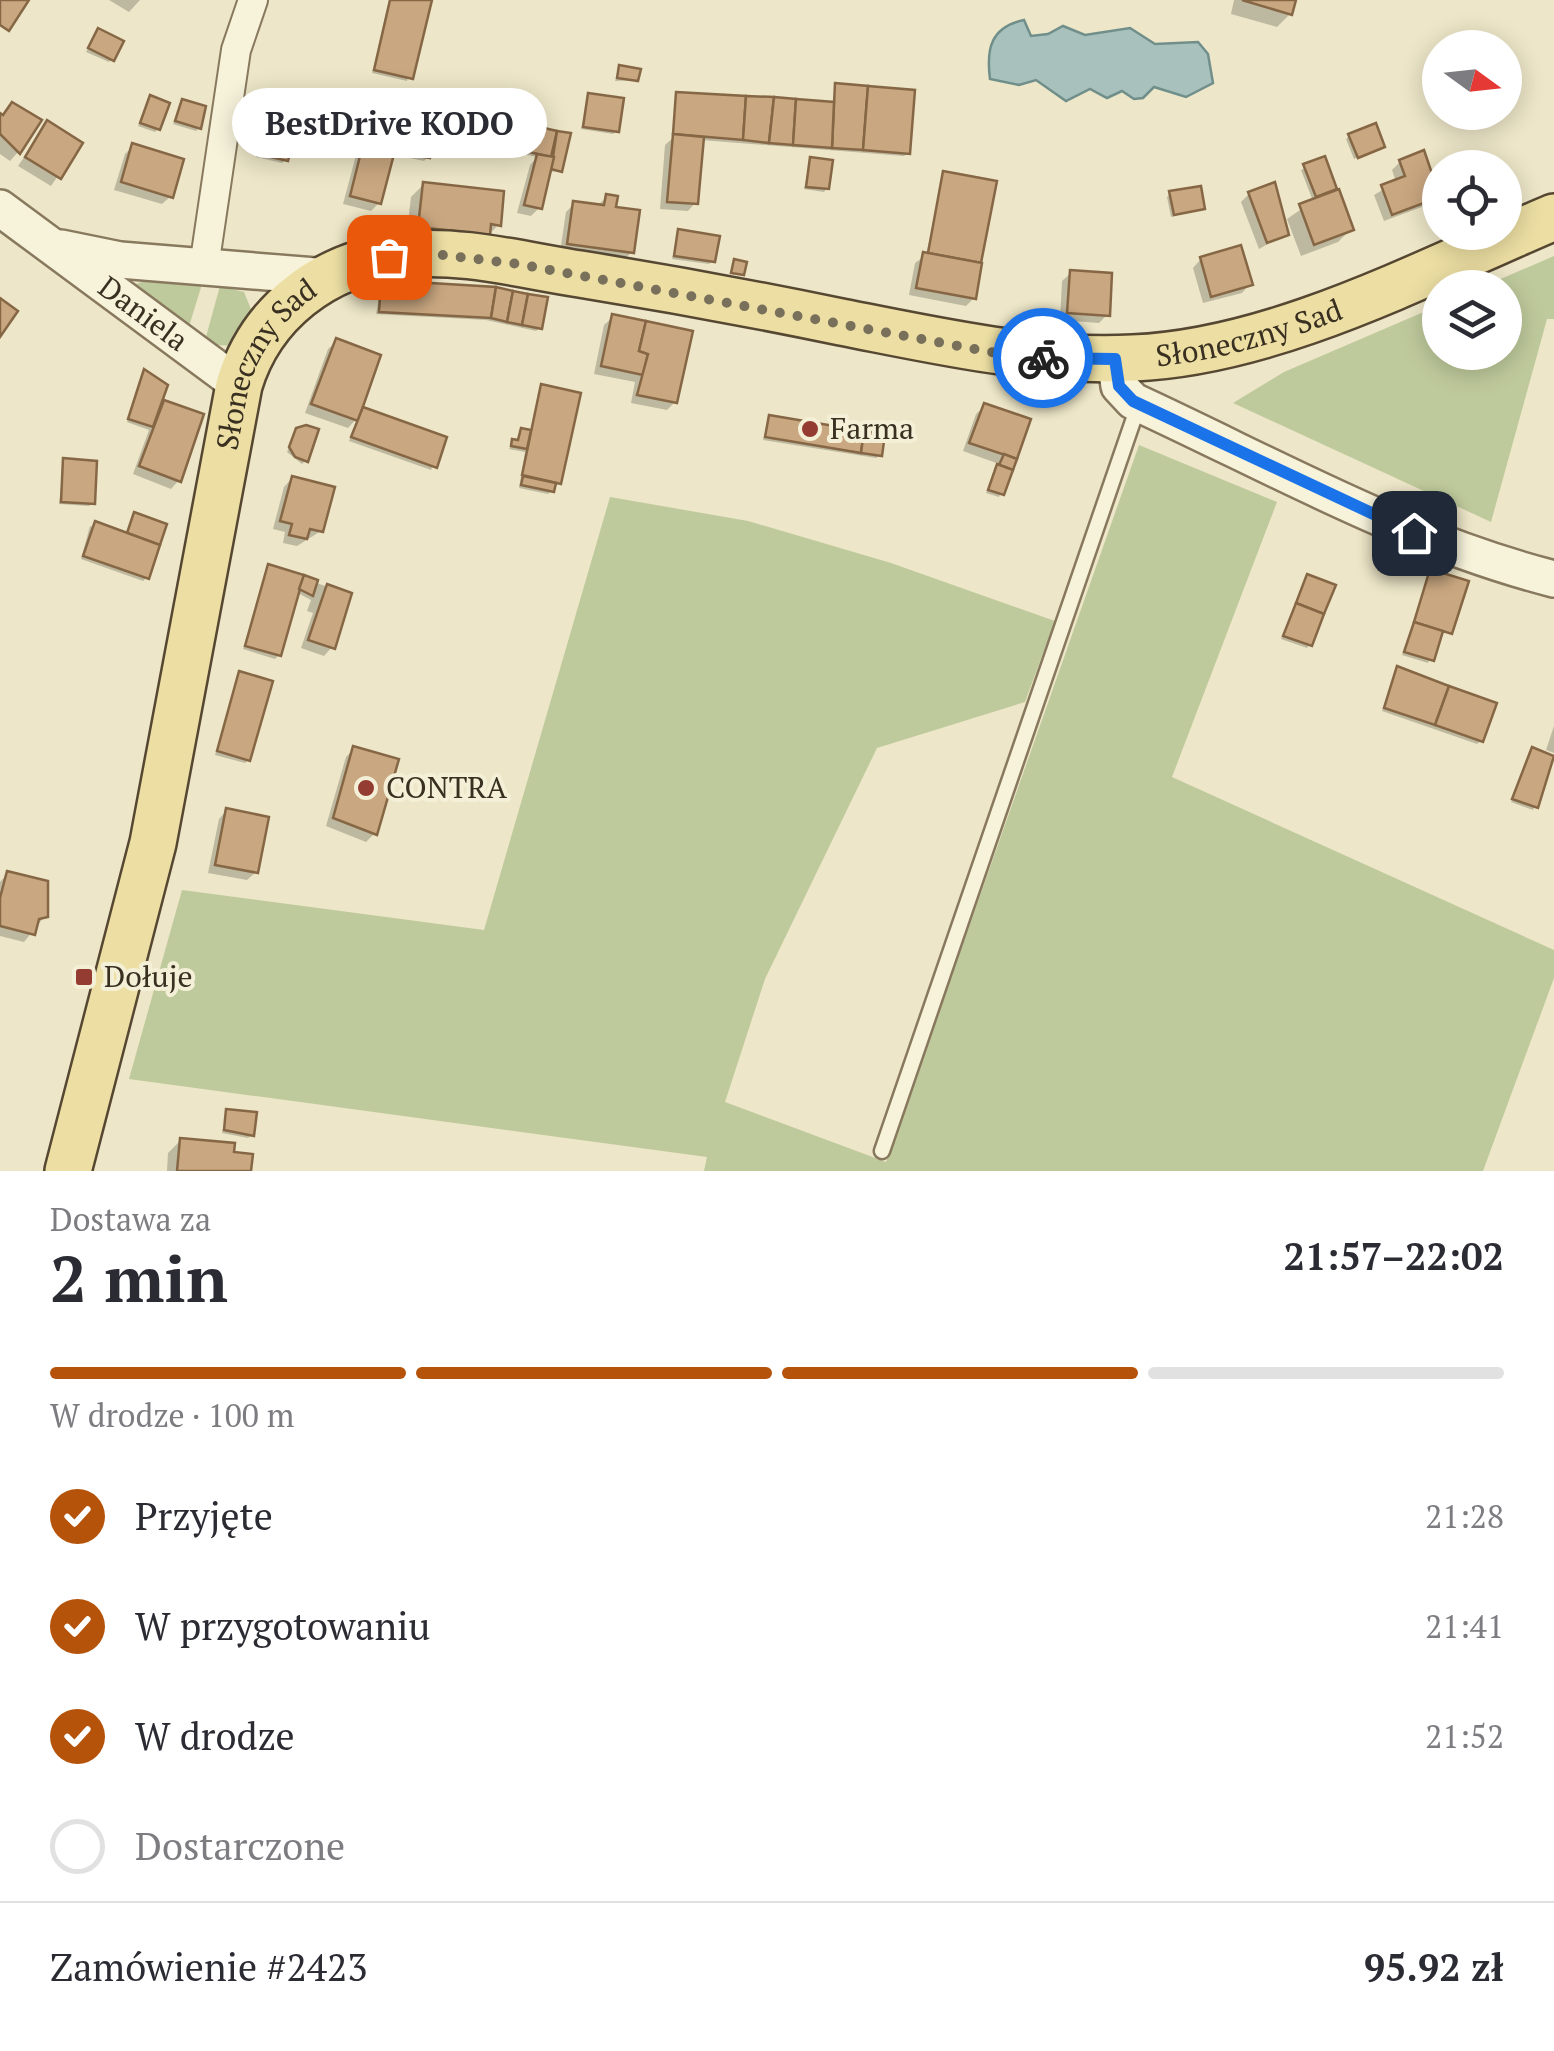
<!DOCTYPE html>
<html lang="pl">
<head>
<meta charset="utf-8">
<style>
  :root { --surface:#fff; --page:#f7f7f7; --text:#2b2b33; --muted:#7c7c81; --line:#e1e1e2; --accent:#b45309 }
  body { margin:0; font-family:"PT Serif",serif; background:var(--page); color:var(--text); height:100vh; display:flex; flex-direction:column; font-size:38px; white-space:nowrap }
  * { box-sizing:border-box; margin:0 }
  p { font-size:32px; color:var(--muted) }
  .icon { flex:none; width:55px; height:55px; fill:none; stroke:currentColor; stroke-width:2; stroke-linecap:round; stroke-linejoin:round }
  .map { position:relative; height:1171px; overflow:hidden }
  .side { display:flex; flex-direction:column; background:var(--surface); flex:1 }
  .side>* { flex:none }
  .needle { width:65px; rotate:105deg }
  .tools { position:absolute; left:1422px; top:30px; display:grid; gap:20px }
  .tools a { display:grid; place-items:center; width:100px; height:100px; border-radius:50%; background:var(--surface); box-shadow:0 5px 25px #0003; font-size:50px }
  .pin { position:absolute; display:grid; place-items:center; width:85px; height:85px; color:#fff; margin:-42px; border-radius:20px; box-shadow:0 5px 15px #0006 }
  .courier { position:absolute; display:grid; place-items:center; width:100px; height:100px; margin:-50px; border:8px solid #1a73e8; border-radius:50%; background:#fff; color:#222; box-shadow:0 2px 12px #0007 }
  .bubble { position:absolute; height:70px; border-radius:35px; background:var(--surface); box-shadow:0 5px 25px #0003; font-size:32px; font-weight:600; line-height:70px; text-align:center }
  .headline em { font-style:normal; font-weight:600 }
  .headline div { display:flex; flex-direction:column-reverse }
  .headline { display:flex; align-items:center; justify-content:space-between; height:170px; padding:0 50px }
  h1 { font-size:65px; font-weight:600; line-height:75px }
  .bar { display:grid; grid-template-columns:repeat(4,1fr); gap:15px 10px; align-content:center; height:120px; padding:0 50px }
  .bar i { height:12px; border-radius:8px; background:var(--line) }
  .bar .active { background:var(--accent) }
  .bar p { grid-column:span 4 }
  .line { display:flex; align-items:center; gap:25px; padding:0 50px; border-top:2px solid var(--line) }
  .line div { flex:1 }
  ol { padding:0 50px; list-style:none }
  li { display:flex; align-items:center; gap:30px; height:110px }
  li p { margin-inline-start:auto }
  li .icon { padding:10px; border-radius:50%; background:var(--accent); color:#fff; stroke-width:4 }
  li:last-child { color:var(--muted) }
  li i { width:55px; height:55px; border:5px solid var(--line); border-radius:50% }
  .map>svg:first-child { display:block }
</style>
</head>
<body>
<div class="map">
<svg width="1554" height="1171" viewBox="0 0 1554 1171">
  <rect width="100%" height="100%" fill="#ede6c8"/>
  <!-- green -->
  <g fill="#bfca9c">
    <path d="M1554,256V319H1547L1491,522L1233,403L1284,372L1440,305V352H1505V288L1482,287Z"/>
    <path d="M149,279L202,284L187,333L133,292L134,285Z"/>
    <path d="M220,286L244,292L253,314L233,346L204,344Z"/>
    <path d="M1139,445L1277,502L1172,777L1554,950V978L1483,1171H704L707,1157L129,1079L182,890L484,930L610,497L748,521L891,563L1055,621L1025,702L877,748L765,979L725,1102L886,1162Z"/>
  </g>
  <!-- water -->
  <path fill="#a9c1bd" stroke="#708f8b" stroke-width="2.5" d="M1024,20L1031,36L1048,34L1063,26L1085,35L1130,28L1155,44L1198,42L1208,54L1213,83L1186,97L1154,87L1143,98L1134,99L1122,91L1107,98L1090,89L1066,101L1036,80L1019,85L990,79C986,48 991,27 1024,20Z"/>
  <!-- shadow -->
  <g fill="#0003">
    <path d="M109,0H140L129,12Z"/>
    <path d="M389,0H429L407,81L372,73Z"/>
    <path d="M1234,0H1294L1290,14L1277,27L1231,14Z"/>
    <path d="M98,31L112,59L109,62L86,52Z"/>
    <path d="M620,68L636,80L615,81Z"/>
    <path d="M836,86L908,153L904,156L701,140L696,202L688,211L660,209L665,145L674,137L677,94L832,104Z"/>
    <path d="M328,95L402,114L379,203L371,211L343,204L359,144L313,132L320,104Z"/>
    <path d="M589,95L616,131L613,134L581,129Z"/>
    <path d="M150,98L158,129L155,132L138,126Z"/>
    <path d="M182,102L199,128L196,131L173,124Z"/>
    <path d="M262,103L286,160L282,163L256,157L262,131L253,128Z"/>
    <path d="M13,105L18,152L10,161L0,154V118Z"/>
    <path d="M423,114L428,157L424,161L410,158Z"/>
    <path d="M48,123L80,144L51,186L18,166Z"/>
    <path d="M528,127L568,135L560,171L548,172L539,208L531,216L517,213L530,165L537,157L518,153Z"/>
    <path d="M1350,136L1382,146L1354,159L1346,139Z"/>
    <path d="M133,146L171,196L162,204L114,190L125,154Z"/>
    <path d="M1324,159L1351,229L1338,242L1301,256L1287,219L1313,201L1301,170Z"/>
    <path d="M811,160L827,188L824,192L804,189Z"/>
    <path d="M1400,162L1438,195L1430,204L1384,221L1374,195L1396,182L1392,170Z"/>
    <path d="M944,174L974,298L966,306L909,295L915,263L926,255Z"/>
    <path d="M424,184L498,225L486,238L406,239L411,197Z"/>
    <path d="M1170,194L1203,208L1171,217L1167,197Z"/>
    <path d="M1249,194L1286,234L1259,249L1241,202Z"/>
    <path d="M607,197L632,252L623,260L560,252L566,212L574,204L598,205Z"/>
    <path d="M679,232L713,261L709,264L672,259Z"/>
    <path d="M1201,259L1250,284L1242,293L1203,303L1193,268Z"/>
    <path d="M1071,273L1107,315L1099,323L1060,320L1062,281Z"/>
    <path d="M382,283L540,328L536,331L486,320L376,314Z"/>
    <path d="M613,317L675,402L667,410L631,403L635,382L594,374L604,325Z"/>
    <path d="M337,341L378,356L357,417L364,410L444,439L431,470L349,441L359,416L348,428L305,413L328,349Z"/>
    <path d="M145,372L157,410L164,402L179,480L171,489L133,474L149,430L127,422Z"/>
    <path d="M542,387L559,483L548,494L519,488L525,452L509,449L522,431L530,433Z"/>
    <path d="M985,406L1028,421L999,497L986,493L999,464L963,451L976,414Z"/>
    <path d="M769,418L880,455L876,458L763,440Z"/>
    <path d="M297,430L306,460L302,464L287,452Z"/>
    <path d="M64,460L92,503L89,506L59,504Z"/>
    <path d="M292,478L321,531L297,546L283,543L285,532L273,529L284,487Z"/>
    <path d="M134,515L146,578L143,581L81,559L90,526L126,535Z"/>
    <path d="M269,567L349,594L332,647L324,656L301,648L313,613L307,611L311,600L296,592L279,655L275,659L243,649Z"/>
    <path d="M1431,572L1450,632L1440,634L1428,663L1402,655Z"/>
    <path d="M1308,577L1310,644L1307,648L1281,639Z"/>
    <path d="M1397,669L1481,741L1477,744L1382,711Z"/>
    <path d="M240,674L248,760L245,763L215,755Z"/>
    <path d="M1554,726V753L1546,750Z"/>
    <path d="M354,749L396,761L374,834L366,842L326,826L346,757Z"/>
    <path d="M1532,750L1554,759L1533,810L1511,802Z"/>
    <path d="M227,810L256,872L247,880L208,873L219,819Z"/>
    <path d="M8,873L45,916L24,942L0,936V882Z"/>
    <path d="M227,1111L252,1135L248,1138L222,1133Z"/>
    <path d="M181,1140L231,1154L249,1171H167L168,1153Z"/>
  </g>
  <!-- building -->
  <g fill="#c9a780" stroke="#866745" stroke-width="2.5">
    <path d="M0,0H29L9,31L0,25Z"/>
    <path d="M390,0H432L413,79L374,70Z"/>
    <path d="M1242,0H1296L1292,15Z"/>
    <path d="M98,28L124,41L114,61L88,48Z"/>
    <path d="M619,65L641,69L638,81L617,78Z"/>
    <path d="M835,83L868,86L863,150L832,148Z"/>
    <path d="M868,86L915,90L910,154L863,150Z"/>
    <path d="M676,92L746,96L743,140L673,134Z"/>
    <path d="M327,93L405,112L381,204L350,196L365,136L319,124Z"/>
    <path d="M588,93L624,98L619,132L583,127Z"/>
    <path d="M150,95L170,103L160,130L140,123Z"/>
    <path d="M746,96L774,97L769,143L743,140Z"/>
    <path d="M774,97L796,99L793,145L769,143Z"/>
    <path d="M182,99L206,106L201,129L175,121Z"/>
    <path d="M796,99L834,102L832,148L793,145Z"/>
    <path d="M261,101L301,111L288,161L258,154L264,128L255,125Z"/>
    <path d="M12,102L42,120L20,154L0,134V113L3,115Z"/>
    <path d="M422,112L440,116L430,158L412,155Z"/>
    <path d="M47,120L83,143L61,179L25,157Z"/>
    <path d="M1376,123L1385,147L1358,158L1348,134Z"/>
    <path d="M527,124L557,131L551,157L520,150Z"/>
    <path d="M557,131L571,133L562,172L551,169Z"/>
    <path d="M673,134L704,137L698,204L667,202Z"/>
    <path d="M132,143L184,159L173,198L121,182Z"/>
    <path d="M1424,150L1440,197L1392,215L1381,185L1405,176L1399,160Z"/>
    <path d="M537,154L554,157L542,209L524,205Z"/>
    <path d="M1325,156L1337,189L1316,197L1303,164Z"/>
    <path d="M810,157L833,160L829,189L806,187Z"/>
    <path d="M943,171L997,181L981,263L928,253Z"/>
    <path d="M423,182L504,191L501,226L491,224L490,235L418,227Z"/>
    <path d="M1275,182L1289,235L1267,243L1248,192Z"/>
    <path d="M1201,186L1205,209L1174,215L1169,191Z"/>
    <path d="M1339,189L1354,230L1314,245L1299,204Z"/>
    <path d="M606,194L618,196L616,207L640,210L634,253L567,244L573,201L604,205Z"/>
    <path d="M678,229L720,236L715,262L674,256Z"/>
    <path d="M1241,245L1253,285L1211,297L1200,257Z"/>
    <path d="M923,252L982,263L976,299L916,288Z"/>
    <path d="M734,259L747,262L744,275L731,273Z"/>
    <path d="M1070,270L1112,273L1110,316L1067,313Z"/>
    <path d="M381,280L496,287L491,318L379,312Z"/>
    <path d="M496,287L513,291L507,322L491,318Z"/>
    <path d="M513,291L528,294L522,325L507,322Z"/>
    <path d="M528,294L548,297L542,329L522,325Z"/>
    <path d="M0,298L18,311L0,337Z"/>
    <path d="M612,314L646,321L639,351L648,354L643,375L601,366Z"/>
    <path d="M646,321L693,331L677,403L637,395L648,354L639,351Z"/>
    <path d="M336,338L381,355L358,421L311,404Z"/>
    <path d="M144,369L168,385L153,427L128,419Z"/>
    <path d="M541,384L581,393L561,484L522,475Z"/>
    <path d="M164,400L204,414L181,482L139,466Z"/>
    <path d="M984,403L1031,419L1017,459L969,443Z"/>
    <path d="M363,407L447,437L437,468L351,437Z"/>
    <path d="M769,415L864,431L861,453L765,437Z"/>
    <path d="M306,425L319,429L308,462L295,457L289,447L296,428Z"/>
    <path d="M521,428L531,430L527,449L511,446L512,439L518,440Z"/>
    <path d="M864,431L885,434L882,456L861,453Z"/>
    <path d="M1004,454L1017,459L1013,470L999,465Z"/>
    <path d="M63,458L97,461L95,504L61,502Z"/>
    <path d="M997,464L1013,470L1004,495L988,490Z"/>
    <path d="M292,476L335,487L323,532L310,529L307,539L289,535L292,524L280,521Z"/>
    <path d="M523,476L556,483L554,492L521,485Z"/>
    <path d="M134,512L167,524L160,545L127,533Z"/>
    <path d="M95,521L160,545L149,579L83,556Z"/>
    <path d="M268,564L304,575L281,656L245,646Z"/>
    <path d="M1430,569L1469,581L1452,634L1414,622Z"/>
    <path d="M1307,574L1336,585L1324,614L1296,603Z"/>
    <path d="M304,575L318,580L313,596L299,589Z"/>
    <path d="M327,584L352,593L335,649L308,640Z"/>
    <path d="M1296,603L1324,614L1312,646L1283,636Z"/>
    <path d="M1414,622L1443,631L1434,661L1404,652Z"/>
    <path d="M1397,666L1449,686L1435,725L1384,708Z"/>
    <path d="M239,671L273,681L250,761L217,751Z"/>
    <path d="M1449,686L1497,703L1483,742L1435,725Z"/>
    <path d="M353,746L399,759L377,835L333,818Z"/>
    <path d="M1532,747L1554,756L1538,808L1512,799Z"/>
    <path d="M226,808L269,817L258,873L215,865Z"/>
    <path d="M7,871L48,881V917L39,919L35,935L0,926V898Z"/>
    <path d="M226,1109L257,1112L254,1136L224,1130Z"/>
    <path d="M180,1138L235,1143L234,1152L253,1154L251,1171H177Z"/>
  </g>
  <g fill="none" stroke-linecap="round" stroke-linejoin="round">
    <!-- service casing -->
    <g stroke="#88795e" stroke-width="19">
      <path id="service" d="M882,1151L1133,421L1142,406"/>
    </g>
    <!-- minor casing -->
    <g stroke="#88795e" stroke-width="32">
      <path id="minor" d="M204,267L236,50L253,0"/>
    </g>
    <!-- tertiary casing -->
    <g stroke="#88795e" stroke-width="40">
      <g id="tertiary">
        <path id="s1" d="M0,208L239,385"/>
        <path d="M61,248L120,260L328,277"/>
        <path d="M1115,359L1119,386L1133,401C1272,465 1405,541 1554,579"/>
      </g>
    </g>
    <!-- primary casing -->
    <g stroke="#564732" stroke-width="50">
      <g id="primary">
        <path id="s2" d="M68,1171L153,843L239,385C261,312 324,264 400,255C459,248 522,265 580,274C667,288 754,304 841,322C939,341 1032,363 1133,358C1276,352 1424,272 1554,217"/>
      </g>
    </g>
    <!-- service -->
    <use href="#service" stroke="#f7f3db" stroke-width="14"/>
    <!-- minor -->
    <use href="#minor" stroke="#f7f3db" stroke-width="28"/>
    <!-- tertiary -->
    <use href="#tertiary" stroke="#f7f3db" stroke-width="35"/>
    <!-- primary -->
    <use href="#primary" stroke="#eddfa3" stroke-width="45"/>
  </g>
  <g fill="none" stroke-linecap="round" stroke-linejoin="round">
    <!-- done -->
    <path stroke="#78705b" stroke-width="10" stroke-dasharray="0 18" d="M389,257L434,254L518,264L991,352L1043,358"/>
    <!-- route -->
    <path stroke="#1a73e8" stroke-width="12" d="M1043,358L1115,359L1119,386L1133,401L1414,533"/>
  </g>
  <!-- markers -->
  <g fill="#943c31" stroke="#f4f0d7" stroke-width="4">
    <circle cx="810" cy="429" r="10"/>
    <circle cx="366" cy="788" r="10"/>
    <rect x="74" y="967" width="20" height="20" rx="5"/>
  </g>
  <g text-anchor="middle" stroke-width="8" stroke-linejoin="round" paint-order="stroke">
    <!-- street labels -->
    <g font-size="30" fill="#393021" stroke="#f4f0d7">
      <text dy="10" stroke="none"><textPath href="#s1" startOffset="178">Daniela</textPath></text>
      <text dy="10" stroke="none"><textPath href="#s2" startOffset="1885">Słoneczny Sad</textPath></text>
      <text dy="10" stroke="none"><textPath href="#s2" startOffset="835">Słoneczny Sad</textPath></text>
    </g>
    <!-- poi labels -->
    <g font-size="30" fill="#393021" stroke="#f4f0d7" text-anchor="start">
      <text x="830" y="439">Farma</text>
      <text x="386" y="798">CONTRA</text>
      <text x="104" y="987">Dołuje</text>
    </g>
  </g>
</svg>
<div class="tools">
<a><svg class="needle" viewBox="-14 -14 28 28"><path d="M0-13l5 13h-10z" fill="#e53935"/><path d="M0 13l5-13h-10z" fill="#7c7c81"/></svg></a>
<a><svg class="icon" aria-label="locate" viewBox="0 0 24 24"><circle cx="12" cy="12" r="6"/><path d="M12 2v4M12 18v4M2 12h4M18 12h4"/></svg></a>
<a><svg class="icon" aria-label="layers" viewBox="0 0 24 24"><path d="M12 4l9 5-9 5-9-5zM3 14l9 5 9-5"/></svg></a>
</div>
<div class="pin" style="left:389px;top:257px;background:#ea580c"><svg class="icon" aria-label="bag" viewBox="0 0 24 24"><path d="M5 8h14l-1 12H6zM9 8a3 3 0 0 1 6 0"/></svg></div>
<div class="pin" style="left:1414px;top:533px;background:#1f2937"><svg class="icon" aria-label="home" viewBox="0 0 24 24"><path d="M3 11l9-7 9 7M6 9v11h12V9"/></svg></div>
<div class="courier" style="left:1043px;top:358px"><svg class="icon" aria-label="bike" viewBox="0 0 24 24"><circle cx="6" cy="16" r="4"/><circle cx="18" cy="16" r="4"/><path d="M6 16l4-8h5l3 8M10 8l3 8H6M13 5h3"/></svg></div>
<div class="bubble" style="left:232px;top:88px;width:315px">BestDrive KODO</div>
</div>
<section class="side">
<div class="headline"><div><h1>2 min</h1><p>Dostawa za</p></div><em>21:57–22:02</em></div>
<div class="bar"><i class="active"></i><i class="active"></i><i class="active"></i><i></i><p>W drodze · 100 m</p></div>
<ol>
<li><svg class="icon" aria-label="check" viewBox="0 0 24 24"><path d="M5 12l5 5 9-10"/></svg>Przyjęte<p>21:28</p></li>
<li><svg class="icon" aria-label="check" viewBox="0 0 24 24"><path d="M5 12l5 5 9-10"/></svg>W przygotowaniu<p>21:41</p></li>
<li><svg class="icon" aria-label="check" viewBox="0 0 24 24"><path d="M5 12l5 5 9-10"/></svg>W drodze<p>21:52</p></li>
<li><i></i>Dostarczone</li>
</ol>
<div class="line" style="height:130px"><div>Zamówienie #2423</div><b>95.92 zł</b></div>
</section>
</body>
</html>
